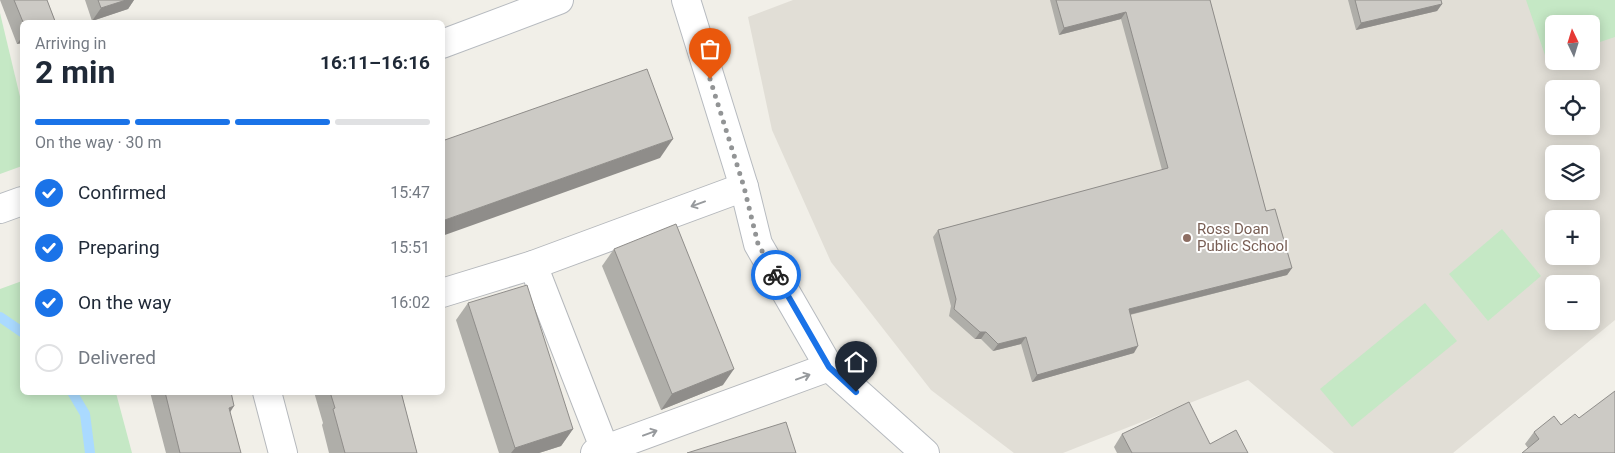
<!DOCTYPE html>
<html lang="en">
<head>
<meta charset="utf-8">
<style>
  :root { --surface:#fff; --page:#f6f6f7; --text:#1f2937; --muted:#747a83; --line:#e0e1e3; --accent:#1a73e8 }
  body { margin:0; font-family:Roboto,sans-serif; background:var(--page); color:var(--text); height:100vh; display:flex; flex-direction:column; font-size:19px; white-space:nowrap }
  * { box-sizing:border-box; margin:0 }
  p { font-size:16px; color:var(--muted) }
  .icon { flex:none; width:28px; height:28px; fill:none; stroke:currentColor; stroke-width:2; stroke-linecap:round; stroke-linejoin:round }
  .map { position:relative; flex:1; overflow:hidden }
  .sheet { position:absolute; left:20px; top:20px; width:425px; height:375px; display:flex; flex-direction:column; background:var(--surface); border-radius:8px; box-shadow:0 2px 12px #0003 }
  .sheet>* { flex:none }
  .needle { width:32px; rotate:356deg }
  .tools { position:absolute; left:1545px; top:15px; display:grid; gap:10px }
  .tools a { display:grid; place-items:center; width:55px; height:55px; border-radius:8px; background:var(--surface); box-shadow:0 2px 12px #0003; font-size:25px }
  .pin { position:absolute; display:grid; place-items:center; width:42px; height:42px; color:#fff; margin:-51px -21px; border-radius:50% 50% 50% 0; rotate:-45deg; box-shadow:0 0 5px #0007 }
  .pin .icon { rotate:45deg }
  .courier { position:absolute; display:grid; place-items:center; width:50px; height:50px; margin:-25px; border:4px solid #1a73e8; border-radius:50%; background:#fff; color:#222; box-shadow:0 1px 6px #0007 }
  .summary em { font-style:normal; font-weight:700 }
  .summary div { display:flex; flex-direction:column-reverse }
  .summary { display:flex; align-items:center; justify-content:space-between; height:85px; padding:0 15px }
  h1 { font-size:32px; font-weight:700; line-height:38px }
  .bar { display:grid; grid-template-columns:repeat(4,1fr); gap:8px 5px; align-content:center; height:60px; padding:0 15px }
  .bar i { height:6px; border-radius:4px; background:var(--line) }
  .bar .on { background:var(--accent) }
  .bar p { grid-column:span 4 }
  ol { padding:0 15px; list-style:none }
  li { display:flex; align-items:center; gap:15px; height:55px }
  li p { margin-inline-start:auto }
  li .icon { padding:5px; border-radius:50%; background:var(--accent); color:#fff; stroke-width:4 }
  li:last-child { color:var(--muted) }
  li i { width:28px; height:28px; border:2px solid var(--line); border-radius:50% }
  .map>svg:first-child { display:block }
</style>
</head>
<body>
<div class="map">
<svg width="1615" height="453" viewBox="0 0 1615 453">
  <rect width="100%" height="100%" fill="#f1efe8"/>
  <!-- education -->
  <path fill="#e1ded6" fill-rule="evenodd" d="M793,0H1615V320L1453,453H1334L1248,380L1063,453H1014L931,390L831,262L772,130L748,17ZM1554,24H1591V61H1554ZM1554,89H1591V126H1554ZM1554,154H1591V191H1554ZM1554,219H1591V256H1554ZM1554,284H1591V321H1554Z"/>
  <!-- green -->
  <g fill="#c5e8c5">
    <path d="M1526,0H1615V37L1591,45V24H1554V58L1547,61Z"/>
    <path d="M0,13L22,105V166L0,174Z"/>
    <path d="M1502,229L1541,276L1488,321L1449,274Z"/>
    <path d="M22,281V392L116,393L132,453H0V289Z"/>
    <path d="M1425,303L1457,341L1352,427L1320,389Z"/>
  </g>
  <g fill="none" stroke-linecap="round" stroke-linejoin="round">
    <!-- stream -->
    <g stroke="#aadaff" stroke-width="10">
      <path d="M0,317L22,332"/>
      <path d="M72,392L85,414L90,453"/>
    </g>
    <!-- street casing -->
    <g stroke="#b5b8bc" stroke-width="30">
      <g id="street">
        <path d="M533,265L605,450"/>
        <path d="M442,293L533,265L744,187"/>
        <path d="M267,392L283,453"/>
        <path d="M595,453L829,367"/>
      </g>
    </g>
    <!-- secondary casing -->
    <g stroke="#b6babf" stroke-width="30">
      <g id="secondary">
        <path d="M686,0L744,187L758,244L829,367L925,453"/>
        <path d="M442,44L559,0"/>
        <path d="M0,209L22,201"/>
      </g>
    </g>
    <!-- street -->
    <use href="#street" stroke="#fff" stroke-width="28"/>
    <!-- secondary -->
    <use href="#secondary" stroke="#fff" stroke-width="28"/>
  </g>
  <!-- wall -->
  <g fill="#afaea9">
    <path d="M0,0H47L55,21L54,22H22V43L17,44Z"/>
    <path d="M85,0H134L128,9L92,21Z"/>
    <path d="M1050,0H1210L1266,211L1292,268L1287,275L1130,315L1134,353L1032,382L1021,344L993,351L981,339H975L949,316L951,306L933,237L938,230L1162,170L1121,19L1059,35Z"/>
    <path d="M1348,0H1441L1442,4L1437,11L1356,30Z"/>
    <path d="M614,249L723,385L661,410L602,266Z"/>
    <path d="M468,303L573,429L561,446L539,453H499L456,320Z"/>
    <path d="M150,392H231L230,412L241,453H166Z"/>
    <path d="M314,392H401L417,453H329L322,425L323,423Z"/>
    <path d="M1579,418L1615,453L1528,448L1525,444L1534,432L1561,425Z"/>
    <path d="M1122,434L1210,444L1248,453H1117L1114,447Z"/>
  </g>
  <!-- shaded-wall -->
  <g fill="#8f8d8a">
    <path d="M126,0H134L128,9L92,21L101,8Z"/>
    <path d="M1442,4L1437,11L1356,30L1361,23Z"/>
    <path d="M1126,12L1121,19L1059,35L1064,28Z"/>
    <path d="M22,37V43L17,44Z"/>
    <path d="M673,139L660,158L442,236V221Z"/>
    <path d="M1292,268L1287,275L1124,316L1129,309Z"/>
    <path d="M980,332H986L981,339H975Z"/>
    <path d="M1026,337L1021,344L993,351L998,344Z"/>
    <path d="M1138,346L1134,353L1032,382L1037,375Z"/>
    <path d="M734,369L723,385L661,410L672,394Z"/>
    <path d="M234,406L224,422L229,408Z"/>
    <path d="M573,429L561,446L539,453H511L515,448Z"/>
  </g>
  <!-- building -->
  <g fill="#cccac5" stroke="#8f8d8a">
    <path d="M14,0H47L55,21L52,22H23Z"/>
    <path d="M98,0H126L101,8Z"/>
    <path d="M1056,0H1210L1266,211L1275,209L1292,268L1129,309L1138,346L1037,375L1026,337L998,344L986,332H980L954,309L956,299L938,230L1168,168L1126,12L1064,28Z"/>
    <path d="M1355,0H1441L1442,4L1361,23Z"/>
    <path d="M647,69L673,139L442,221V141Z"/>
    <path d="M676,224L734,369L672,394L614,249Z"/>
    <path d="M527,285L573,429L515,448L468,303Z"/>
    <path d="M1615,391V453H1522L1539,439L1534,432L1554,416L1561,425L1575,414L1579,418Z"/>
    <path d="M165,392H231L234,406L229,408L241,453H180Z"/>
    <path d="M330,392H401L417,453H345L333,409L335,408Z"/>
    <path d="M1189,402L1210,444L1236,430L1248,453H1132L1122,434Z"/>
    <path d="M786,422L796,453H687Z"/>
  </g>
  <!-- one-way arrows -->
  <defs><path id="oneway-shaft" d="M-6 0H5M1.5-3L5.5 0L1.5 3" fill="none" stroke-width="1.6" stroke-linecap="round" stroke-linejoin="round" transform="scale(1.25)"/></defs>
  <g stroke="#979a9d">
    <use href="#oneway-shaft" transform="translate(698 204) rotate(160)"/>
    <use href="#oneway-shaft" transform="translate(803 377) rotate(-20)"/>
    <use href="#oneway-shaft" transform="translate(650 433) rotate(-20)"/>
  </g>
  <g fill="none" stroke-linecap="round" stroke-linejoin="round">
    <!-- done -->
    <path stroke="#929495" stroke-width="5" stroke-dasharray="0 9" d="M710,79L744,187L758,244L776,275"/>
    <!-- route -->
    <path stroke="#1a73e8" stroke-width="6" d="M776,275L829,367L856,392"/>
  </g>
  <!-- markers -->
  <circle fill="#8d6e63" stroke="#fff" stroke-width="2" cx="1187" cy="238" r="5"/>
  <g text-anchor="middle" stroke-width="4" stroke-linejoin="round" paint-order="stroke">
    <!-- education labels -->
    <g font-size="15" fill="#785e54" stroke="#fff" text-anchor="start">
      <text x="1197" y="234">Ross Doan<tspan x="1197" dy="17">Public School</tspan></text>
    </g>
  </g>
</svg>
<div class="tools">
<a><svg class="needle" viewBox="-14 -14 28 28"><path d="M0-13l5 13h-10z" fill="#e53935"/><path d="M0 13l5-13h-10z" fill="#747a83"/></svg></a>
<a><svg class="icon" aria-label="locate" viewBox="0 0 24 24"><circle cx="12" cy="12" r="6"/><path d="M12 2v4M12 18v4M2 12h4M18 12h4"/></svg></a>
<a><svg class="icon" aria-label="layers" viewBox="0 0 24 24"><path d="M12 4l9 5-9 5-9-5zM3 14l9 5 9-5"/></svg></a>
<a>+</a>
<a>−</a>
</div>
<div class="pin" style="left:710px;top:79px;background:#ea580c"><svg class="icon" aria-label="bag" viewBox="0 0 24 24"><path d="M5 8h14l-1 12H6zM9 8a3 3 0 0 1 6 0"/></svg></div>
<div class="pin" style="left:856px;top:392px;background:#1f2937"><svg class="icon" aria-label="home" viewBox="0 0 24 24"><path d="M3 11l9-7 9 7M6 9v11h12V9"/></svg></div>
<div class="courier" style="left:776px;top:275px"><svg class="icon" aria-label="bike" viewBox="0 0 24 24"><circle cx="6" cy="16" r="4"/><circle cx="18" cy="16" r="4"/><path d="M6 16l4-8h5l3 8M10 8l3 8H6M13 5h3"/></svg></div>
<section class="sheet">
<div class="summary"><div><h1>2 min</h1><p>Arriving in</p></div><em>16:11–16:16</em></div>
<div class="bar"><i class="on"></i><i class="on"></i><i class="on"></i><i></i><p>On the way · 30 m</p></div>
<ol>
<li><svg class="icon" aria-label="check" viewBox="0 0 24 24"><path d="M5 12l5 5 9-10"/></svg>Confirmed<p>15:47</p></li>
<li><svg class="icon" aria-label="check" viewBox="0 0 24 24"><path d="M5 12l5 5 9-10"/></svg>Preparing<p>15:51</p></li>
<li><svg class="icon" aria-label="check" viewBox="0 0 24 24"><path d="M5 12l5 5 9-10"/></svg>On the way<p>16:02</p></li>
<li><i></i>Delivered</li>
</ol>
</section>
</div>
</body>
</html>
